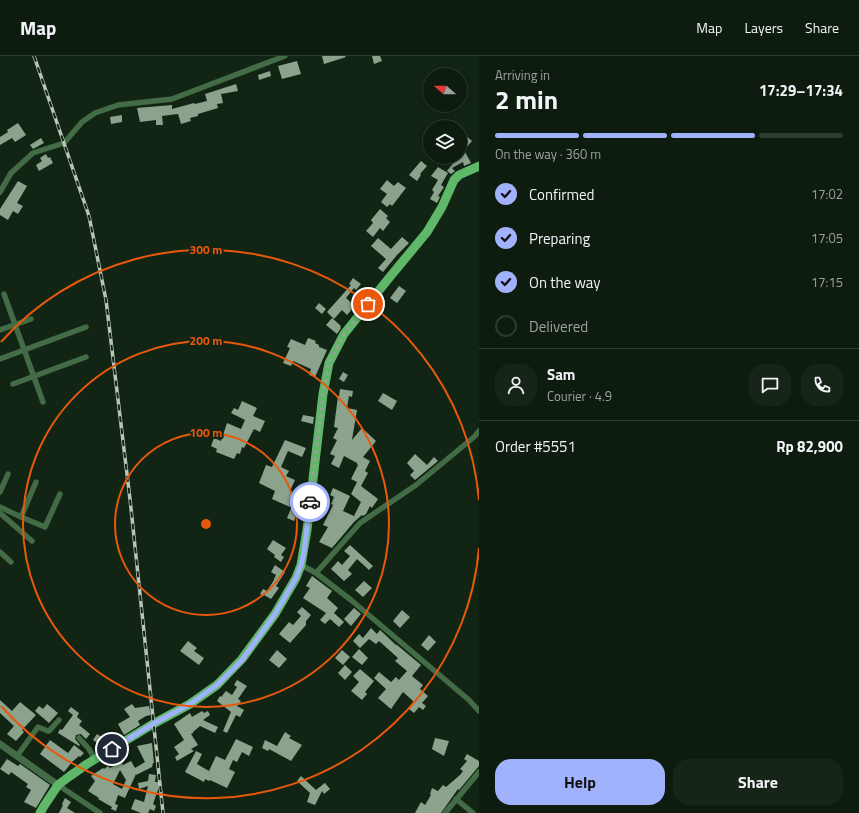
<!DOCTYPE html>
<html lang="en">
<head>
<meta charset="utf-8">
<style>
  :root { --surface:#0e1c0f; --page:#172518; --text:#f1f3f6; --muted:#9ba19e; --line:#2e3a2f; --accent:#a1b2fd }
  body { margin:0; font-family:"Titillium Web",sans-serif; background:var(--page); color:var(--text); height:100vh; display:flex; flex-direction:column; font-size:15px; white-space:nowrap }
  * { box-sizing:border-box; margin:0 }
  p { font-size:13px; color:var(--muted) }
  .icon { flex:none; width:22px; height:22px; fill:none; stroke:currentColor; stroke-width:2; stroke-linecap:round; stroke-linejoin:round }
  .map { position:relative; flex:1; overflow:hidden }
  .details { display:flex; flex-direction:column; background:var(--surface); width:380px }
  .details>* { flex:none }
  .needle { width:26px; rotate:291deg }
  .buttons { position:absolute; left:423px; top:12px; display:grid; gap:8px }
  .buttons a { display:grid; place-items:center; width:44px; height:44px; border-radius:50%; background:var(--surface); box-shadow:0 2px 6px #0003,0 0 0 1px var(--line); font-size:20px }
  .pin { position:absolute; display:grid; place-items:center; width:34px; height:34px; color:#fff; margin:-17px; border:2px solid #fff; border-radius:50%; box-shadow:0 1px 4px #0007 }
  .courier { position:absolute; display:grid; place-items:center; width:40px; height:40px; margin:-20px; border:3px solid #a1b2fd; border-radius:50%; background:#fff; color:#222; box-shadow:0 1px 5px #0007 }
  .overview em { font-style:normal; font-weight:700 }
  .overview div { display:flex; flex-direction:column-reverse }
  .overview { display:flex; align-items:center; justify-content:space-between; height:68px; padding:0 16px }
  h1 { font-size:26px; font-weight:700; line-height:30px }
  .bar { display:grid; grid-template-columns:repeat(4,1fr); gap:6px 4px; align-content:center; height:48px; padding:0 16px }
  .bar i { height:5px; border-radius:3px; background:var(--line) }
  .bar .on { background:var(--accent) }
  .bar p { grid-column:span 4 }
  .line { display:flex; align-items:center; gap:10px; padding:0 16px; border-top:1px solid var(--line) }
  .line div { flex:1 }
  .round { display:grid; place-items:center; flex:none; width:42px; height:42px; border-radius:16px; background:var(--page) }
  ol { padding:0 16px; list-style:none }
  li { display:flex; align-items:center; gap:12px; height:44px }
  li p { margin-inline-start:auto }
  li .icon { padding:4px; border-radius:50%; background:var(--accent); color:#111; stroke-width:4 }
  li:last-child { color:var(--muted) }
  li i { width:22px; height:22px; border:2px solid var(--line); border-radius:50% }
  .primary-button { display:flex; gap:8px; margin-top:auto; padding:8px 16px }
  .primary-button a { flex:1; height:46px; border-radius:16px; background:var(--accent); color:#111; font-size:16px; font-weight:700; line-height:46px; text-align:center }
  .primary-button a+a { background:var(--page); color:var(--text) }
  header { display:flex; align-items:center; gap:24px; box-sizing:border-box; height:56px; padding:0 20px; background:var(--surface); border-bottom:1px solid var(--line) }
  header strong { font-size:19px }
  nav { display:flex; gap:22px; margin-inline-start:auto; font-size:14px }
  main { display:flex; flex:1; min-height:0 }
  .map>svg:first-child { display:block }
</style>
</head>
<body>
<header>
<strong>Map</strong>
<nav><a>Map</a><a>Layers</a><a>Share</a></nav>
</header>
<main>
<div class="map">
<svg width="479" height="757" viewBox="0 0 479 757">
  <rect width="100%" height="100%" fill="#122514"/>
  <!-- building -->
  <g fill="#8ba28c" fill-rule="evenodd">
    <path d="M322,0H345L346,1L324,8Z"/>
    <path d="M372,0H380L382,5L374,8Z"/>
    <path d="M297,5L301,18L282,23L278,10Z"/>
    <path d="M270,15L271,20L259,24L258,19Z"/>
    <path d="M236,28L238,35L221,38L223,47L217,48L218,52L198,58V60L190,62L191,65L181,68L178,58L162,60L163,69H156V64L140,66L137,52L172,49V53L194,47L195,48L207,45L205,38Z"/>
    <path d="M122,59V66L111,68L110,61Z"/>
    <path d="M18,67L26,79L15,86L12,82L0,89V81L8,76L7,74Z"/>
    <path d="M464,78L472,85L467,91L460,86V83Z"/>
    <path d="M41,82L44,87L33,93L30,89Z"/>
    <path d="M465,96L471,107L464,110L463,106L452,112L455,115L451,118L447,115L455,105L454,104Z"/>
    <path d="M46,98L48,102L50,101L53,107L39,115L36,109L42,105L40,102Z"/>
    <path d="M421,105L427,110L420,118L421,119L417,125L409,119Z"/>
    <path d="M438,111L448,117L441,129L444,131L438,140L440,141L437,147L430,143L434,136L432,134L438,124L431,120Z"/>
    <path d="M387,124L394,130L398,126L406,132L392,150L390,148L387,151L381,146L387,138L380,133Z"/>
    <path d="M18,125L27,130L17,147L23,150L18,158L13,155L8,164L0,159V153Z"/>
    <path d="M380,153L388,160L386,162L390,166L383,175L380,172L373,181L366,175L373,167L371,164Z"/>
    <path d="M402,181L409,187L397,199L383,216L378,212L386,203L371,190L378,182L391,193Z"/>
    <path d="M353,222L361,228L356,234L354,232L346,242L355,250L347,259L342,254L334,263L327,256L351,229L349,228Z"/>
    <path d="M399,230L406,235L397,247L390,242Z"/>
    <path d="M319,247L326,253L322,258L315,252Z"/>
    <path d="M332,262L341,270L340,271L341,272L337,278L326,269Z"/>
    <path d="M308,282L316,285L315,287L319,289V291L327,294L315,321L309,319L311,313L293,305L291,310L283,307L290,292L287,291L291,283L305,289Z"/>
    <path d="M343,316L348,319L344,326L339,323Z"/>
    <path d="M340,333L353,335L352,341L349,340L347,352L357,354L352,384L362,372L376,385L363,401L370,405L365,415L368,417L361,430L378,443L372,452L370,450L366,458L363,460L362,459L354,466L332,492L319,486L328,471L323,469L333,449L331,448L334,441L330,439L333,432L350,440L343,455L354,460L361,446L351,438L357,426L351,423L358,409L357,408V407L344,400L339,412L331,408L335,400L330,398L337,384L333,382L338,372L334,371L338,340H339Z"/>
    <path d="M383,337L397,345L392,354L378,345Z"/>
    <path d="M242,345L257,352L253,360L265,365L260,376L254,373L244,392L242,391L240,398L237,397L234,403L216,396L217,393L211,390L214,382L221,385L227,367L241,373L245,364L231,357L234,352L238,354Z"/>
    <path d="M303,359L314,361L313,368L301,365Z"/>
    <path d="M285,384L306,392L302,401L288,395L281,411L289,415L286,420L295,424L290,435L296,438L290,451L272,443L275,435L259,427L266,409L272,411Z"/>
    <path d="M415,398L427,409L434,401L438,405L415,424L410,419L414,415L407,407Z"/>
    <path d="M292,450L299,453L294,465L287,462Z"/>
    <path d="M273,484L286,492L281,499L284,501L281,506L274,501L275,499L267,493Z"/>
    <path d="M350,489L373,510L369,514L357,503L348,514L352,518L344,525L331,513L338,505L342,509L350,500L344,495Z"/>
    <path d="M275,509L285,516L276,530L279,532L271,543L264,539V540L260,538L263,533L267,535L274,524V523L276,519L271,516Z"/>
    <path d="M312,520L332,535L327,542L338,552L334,557L344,566L339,571L330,563L325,568L320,564L326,557L303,542L310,532L306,530Z"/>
    <path d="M364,525L372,532L363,541L355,534Z"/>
    <path d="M302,551L311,559L306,565V569L290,587L279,578L289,566L293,569L301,560L297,556Z"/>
    <path d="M354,552L361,558L351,570L344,563Z"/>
    <path d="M402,554L410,561L400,572L393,565Z"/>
    <path d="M371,572L377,578L380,574L396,589H397L421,609L412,620L423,629L420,633L428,640L422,647L426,650L423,654L419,651L414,657L409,653L414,647L413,645L403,636L391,653L378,642L386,633L374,622L379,616L391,626L396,621L399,624L407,615L395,605L398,602L379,585L376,588L369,583L360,592L353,585L359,578L363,582Z"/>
    <path d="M429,579L436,586L428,595L421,589Z"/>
    <path d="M188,585L197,592L194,595L204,602L199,609L180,595Z"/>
    <path d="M359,593L368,602L362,609L352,601Z"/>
    <path d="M277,594L287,603L279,612L269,604Z"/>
    <path d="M342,594L350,601L343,609L335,602Z"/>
    <path d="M345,609L352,616L345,624L338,617Z"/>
    <path d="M360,613L374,625L365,636L367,638L362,644L351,635L359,626L353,620Z"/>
    <path d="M237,624L247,630L238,643L241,645L237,650L244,654L240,661L236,659L227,677L223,675L231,656L217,645L220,640L221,641L226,635L232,639L237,631L234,629Z"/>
    <path d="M0,644L12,655L20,646L36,659L22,674L24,676L16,685L7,678L14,670L0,657Z"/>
    <path d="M47,648L58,657L49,667L35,655L39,650L43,653Z"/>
    <path d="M132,648L135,652L149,650L151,659L146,660L138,665L140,669L124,679L118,668L130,661L124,653Z"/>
    <path d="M71,651L79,657L77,661L82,665L79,669L90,678L86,683L81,678L76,679L75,683L80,689L79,690L58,677L60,673L62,674L73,659L68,655Z"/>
    <path d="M202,655L204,657L208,655L210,659L203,664L218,671L215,677L200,670L193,676V677L191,678L198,689L191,693L194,695L177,705L175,701L179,698L174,691L184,684L174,668L190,657L192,661Z"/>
    <path d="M110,676L116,683L111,686L110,685L104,691L93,684L97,678L103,682Z"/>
    <path d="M285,676L291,680L289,682L302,689L291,705L269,693L268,695L262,692L265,684L277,690Z"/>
    <path d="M435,682L449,685L444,700L432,693Z"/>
    <path d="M236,683L253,691L249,700L242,696L237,706L233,704L229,713L235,716L227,732L210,724L209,725L205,723L204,726L185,716L196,695L202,698L197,708L209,715L216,700L225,704Z"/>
    <path d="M50,684L68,697L74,689L84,697L80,701L79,700L72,706L64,716L40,698Z"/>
    <path d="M152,687L154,707H153L152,711L136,719V718L125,742L118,739L115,748L118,749L116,755L111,753L112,751L98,743L99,742L88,735L95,725L91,720L103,712L104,713L108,710L110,712L121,706L123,709L131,705L135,712L145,706L137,690ZM120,714L126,724L122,733L113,728Z"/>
    <path d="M467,698L479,705V710L459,734L458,733L441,757H415L421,746L425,749L431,739L430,738L432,732L438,735L443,729L446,731L460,719L463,715L460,713L467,705L464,703Z"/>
    <path d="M7,703L18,710L20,708L50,729L36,752L24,746L31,734L26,731L28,728L11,716L9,719L0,713Z"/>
    <path d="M149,718L156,719L155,726H159V731L153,748L156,750L154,755L150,753L148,757H141L131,753L135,743L144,746L148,730L139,733L138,727L148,725Z"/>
    <path d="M301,720L316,734L326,726L325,727L330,733L324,738L322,735L315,749L307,746L310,737L297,725Z"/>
    <path d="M65,742L71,746L67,752L75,757H59L63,749L62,748Z"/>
  </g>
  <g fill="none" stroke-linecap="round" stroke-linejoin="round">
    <!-- minor -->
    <g stroke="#426b46" stroke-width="5.5">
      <path d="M0,136L11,117L33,97L64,87L82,66L95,57L118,49L172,43L285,0"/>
      <path d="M4,238L43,346"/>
      <path d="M0,274L31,263"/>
      <path d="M0,303L86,271"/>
      <path d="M13,328L86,301"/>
      <path d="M0,436L8,418"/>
      <path d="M0,451L21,461L36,426"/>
      <path d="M0,457L32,485"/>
      <path d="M21,461L45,471L60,438"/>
      <path d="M0,496L11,506"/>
      <path d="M301,509L316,517L351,544L469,644L479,655"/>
      <path d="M316,517L360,467L416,429L474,381L479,375"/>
      <path d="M79,682L89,693L95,703"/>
      <path d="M17,700L38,671L48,675H49L59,664"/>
      <path d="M58,729L100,757"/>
      <path d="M456,743L473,757"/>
      <path d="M445,757L479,716"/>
    </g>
    <!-- tertiary -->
    <path stroke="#426b46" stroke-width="7" d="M0,688L58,729"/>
    <!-- primary -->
    <path stroke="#5fb869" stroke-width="9" d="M40,757L44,750L58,729L70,720L87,708L153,668L190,648L217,629L242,603L275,558L296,522L301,509L307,474L323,338L329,307L344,278L389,222L427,176L442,151L454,124L459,119L479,110"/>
    <!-- rail casing -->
    <g stroke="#b8c5b8" stroke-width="3.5">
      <path id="rail" d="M34,0L89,160L106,244L130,443L163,757"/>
    </g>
    <!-- rail -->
    <use href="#rail" stroke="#122514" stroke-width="2" stroke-dasharray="6" stroke-linecap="butt"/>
  </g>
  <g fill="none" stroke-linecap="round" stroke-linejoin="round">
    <!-- done -->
    <path stroke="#94a295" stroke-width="4" stroke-dasharray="0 7.2" d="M310,446L323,338L329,307L344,278L368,248"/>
    <!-- route -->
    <path stroke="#a1b2fd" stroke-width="5" d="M112,693L153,668L190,648L217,629L242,604L275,558L296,522L301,509L304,496L310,446"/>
  </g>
  <!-- distance rings -->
  <g fill="none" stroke="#e8590c" stroke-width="2">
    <circle cx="206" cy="468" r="91"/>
    <circle cx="206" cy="468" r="183"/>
    <path d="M479 492A274 274 0 0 1 1 650M1 286A274 274 0 0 1 479 444"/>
  </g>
  <circle cx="206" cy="468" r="6" fill="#e8590c" stroke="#122514" stroke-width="2"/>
  <g font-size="12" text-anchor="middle" font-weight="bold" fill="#e8590c" stroke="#122514" stroke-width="4" stroke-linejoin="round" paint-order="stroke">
    <text x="206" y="198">300 m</text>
    <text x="206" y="289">200 m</text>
    <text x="206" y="381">100 m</text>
  </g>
</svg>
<div class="buttons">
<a><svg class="needle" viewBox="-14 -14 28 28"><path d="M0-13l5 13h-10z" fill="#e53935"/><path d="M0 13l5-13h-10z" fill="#9ba19e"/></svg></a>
<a><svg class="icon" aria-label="layers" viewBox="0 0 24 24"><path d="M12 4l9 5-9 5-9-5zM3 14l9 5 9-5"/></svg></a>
</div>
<div class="pin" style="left:368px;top:248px;background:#ea580c"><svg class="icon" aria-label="bag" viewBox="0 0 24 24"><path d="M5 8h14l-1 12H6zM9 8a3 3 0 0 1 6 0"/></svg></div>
<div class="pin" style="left:112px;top:693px;background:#1f2937"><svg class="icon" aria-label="home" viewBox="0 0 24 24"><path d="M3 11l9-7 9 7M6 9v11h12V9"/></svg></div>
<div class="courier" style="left:310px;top:446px"><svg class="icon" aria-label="car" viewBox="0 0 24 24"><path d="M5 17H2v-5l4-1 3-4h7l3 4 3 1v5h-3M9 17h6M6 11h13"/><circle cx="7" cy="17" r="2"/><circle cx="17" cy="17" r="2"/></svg></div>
</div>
<section class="details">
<div class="overview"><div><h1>2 min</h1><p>Arriving in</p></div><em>17:29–17:34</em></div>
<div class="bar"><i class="on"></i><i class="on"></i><i class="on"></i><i></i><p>On the way · 360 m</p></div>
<ol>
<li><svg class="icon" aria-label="check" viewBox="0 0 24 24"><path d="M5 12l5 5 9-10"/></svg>Confirmed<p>17:02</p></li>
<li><svg class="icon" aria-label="check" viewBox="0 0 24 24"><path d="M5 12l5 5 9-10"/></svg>Preparing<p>17:05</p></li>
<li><svg class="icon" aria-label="check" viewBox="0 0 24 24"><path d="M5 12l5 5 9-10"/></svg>On the way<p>17:15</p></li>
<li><i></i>Delivered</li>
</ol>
<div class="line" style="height:72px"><a class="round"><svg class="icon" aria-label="person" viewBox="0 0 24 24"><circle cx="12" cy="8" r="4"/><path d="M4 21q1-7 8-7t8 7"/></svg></a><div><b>Sam</b><p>Courier · 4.9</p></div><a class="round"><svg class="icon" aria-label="chat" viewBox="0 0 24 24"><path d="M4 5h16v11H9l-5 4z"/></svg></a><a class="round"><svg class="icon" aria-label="phone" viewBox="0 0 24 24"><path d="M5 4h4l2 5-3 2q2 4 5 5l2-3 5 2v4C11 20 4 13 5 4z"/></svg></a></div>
<div class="line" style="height:52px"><div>Order #5551</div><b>Rp 82,900</b></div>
<div class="primary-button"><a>Help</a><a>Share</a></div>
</section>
</main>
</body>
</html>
